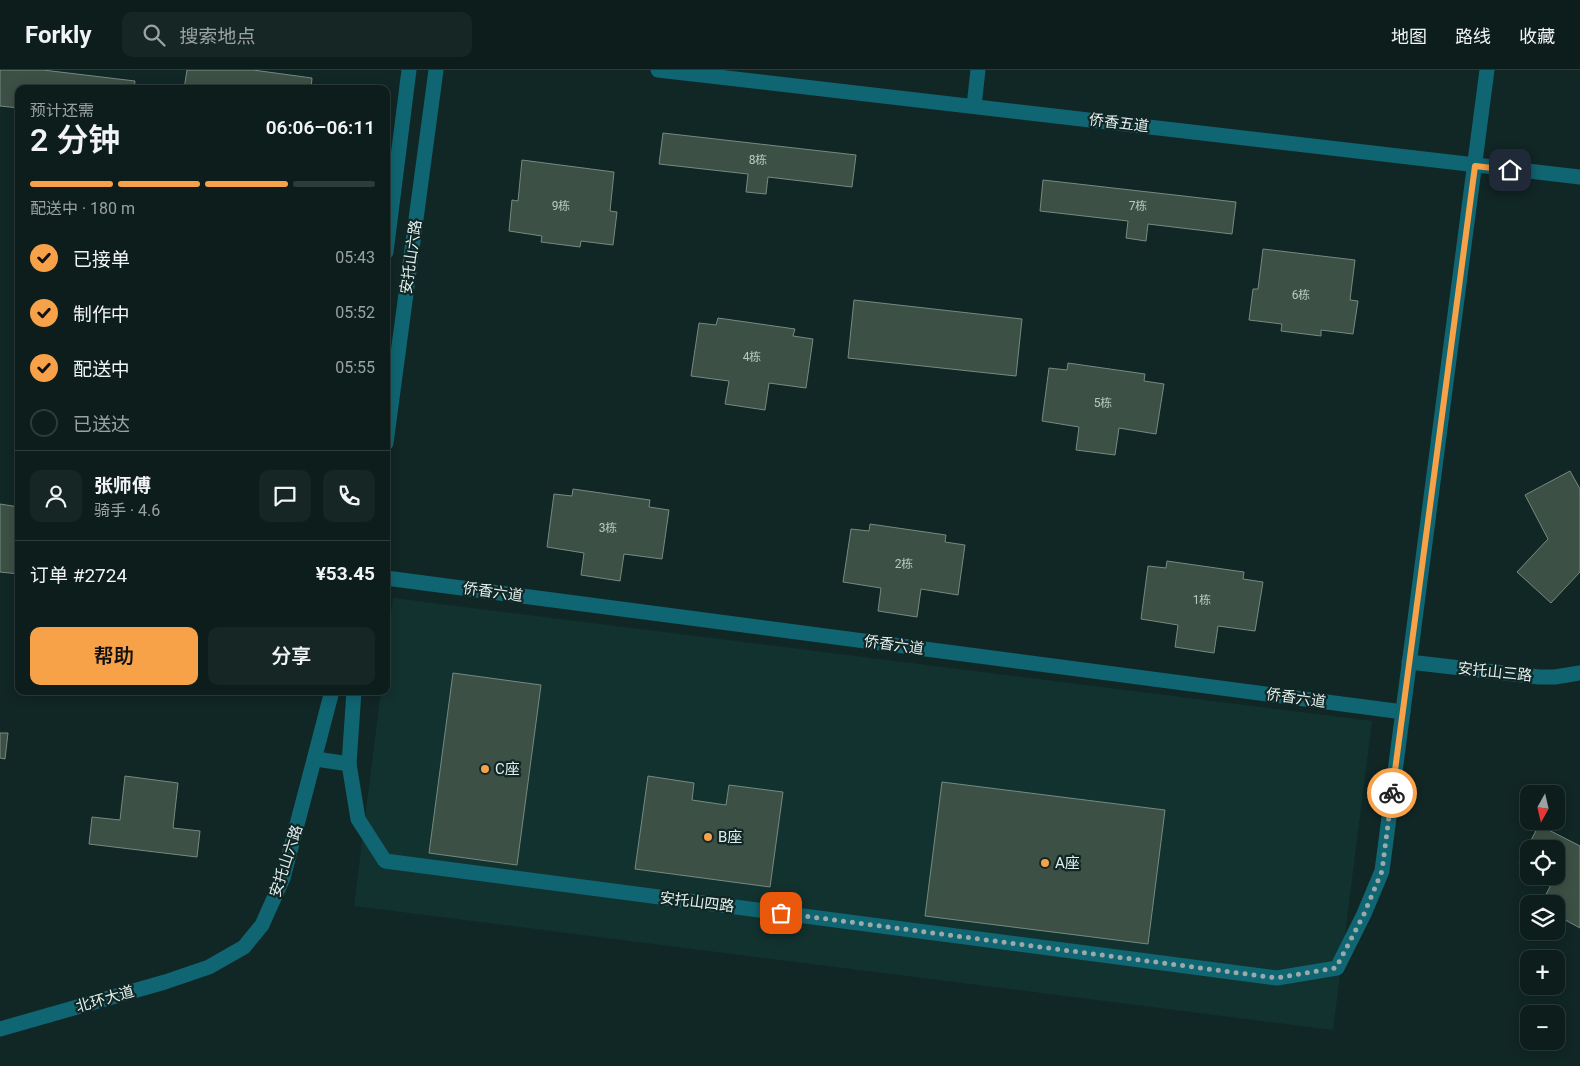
<!DOCTYPE html>
<html lang="zh">
<head>
<meta charset="utf-8">
<style>
  :root { --surface:#0d1d1c; --page:#162625; --text:#f1f3f6; --muted:#9aa2a3; --line:#2d3b3b; --accent:#f7a149 }
  body { margin:0; font-family:Roboto,"Noto Sans SC",sans-serif; background:var(--page); color:var(--text); height:100vh; display:flex; flex-direction:column; font-size:19px; white-space:nowrap }
  * { box-sizing:border-box; margin:0 }
  p { font-size:16px; color:var(--muted) }
  .icon { flex:none; width:28px; height:28px; fill:none; stroke:currentColor; stroke-width:2; stroke-linecap:round; stroke-linejoin:round }
  .map { position:relative; flex:1; overflow:hidden }
  .details { position:absolute; left:15px; top:15px; width:375px; height:610px; display:flex; flex-direction:column; background:var(--surface); border-radius:10px; box-shadow:0 2px 12px #0003,0 0 0 1px var(--line) }
  .details>* { flex:none }
  .needle { width:32px; rotate:188deg }
  .buttons { position:absolute; left:1520px; top:715px; display:grid; gap:10px }
  .buttons a { display:grid; place-items:center; width:45px; height:45px; border-radius:10px; background:var(--surface); box-shadow:0 2px 12px #0003,0 0 0 1px var(--line); font-size:25px }
  .pin { position:absolute; display:grid; place-items:center; width:42px; height:42px; color:#fff; margin:-21px; border-radius:10px; box-shadow:0 2px 8px #0006 }
  .courier { position:absolute; display:grid; place-items:center; width:50px; height:50px; margin:-25px; border:4px solid #f7a149; border-radius:50%; background:#fff; color:#222; box-shadow:0 1px 6px #0007 }
  .overview em { font-style:normal; font-weight:600 }
  .overview div { display:flex; flex-direction:column-reverse }
  .overview { display:flex; align-items:center; justify-content:space-between; height:85px; padding:0 15px }
  h1 { font-size:32px; font-weight:600; line-height:38px }
  .bar { display:grid; grid-template-columns:repeat(4,1fr); gap:8px 5px; align-content:center; height:60px; padding:0 15px }
  .bar i { height:6px; border-radius:4px; background:var(--line) }
  .bar .selected { background:var(--accent) }
  .bar p { grid-column:span 4 }
  .line { display:flex; align-items:center; gap:12px; padding:0 15px; border-top:1px solid var(--line) }
  .line div { flex:1 }
  .round { display:grid; place-items:center; flex:none; width:52px; height:52px; border-radius:10px; background:var(--page) }
  ol { padding:0 15px; list-style:none }
  li { display:flex; align-items:center; gap:15px; height:55px }
  li p { margin-inline-start:auto }
  li .icon { padding:5px; border-radius:50%; background:var(--accent); color:#111; stroke-width:4 }
  li:last-child { color:var(--muted) }
  li i { width:28px; height:28px; border:2px solid var(--line); border-radius:50% }
  .primary-button { display:flex; gap:10px; margin-top:auto; padding:10px 15px }
  .primary-button a { flex:1; height:58px; border-radius:10px; background:var(--accent); color:#111; font-size:20px; font-weight:600; line-height:58px; text-align:center }
  .primary-button a+a { background:var(--page); color:var(--text) }
  header { display:flex; align-items:center; gap:30px; box-sizing:border-box; height:70px; padding:0 25px; background:var(--surface); border-bottom:1px solid var(--line) }
  header strong { font-size:24px }
  nav { display:flex; gap:28px; margin-inline-start:auto; font-size:18px }
  .search { width:350px; height:45px; background:var(--page); display:flex; align-items:center; gap:12px; box-sizing:border-box; padding:0 18px; border-radius:10px; color:var(--muted); font-size:19px }
  .map>svg:first-child { display:block }
</style>
</head>
<body>
<header>
<strong>Forkly</strong>
<div class="search"><svg class="icon" aria-label="search" viewBox="0 0 24 24"><circle cx="10" cy="10" r="6"/><path d="M15 15l6 6"/></svg>搜索地点</div>
<nav><a>地图</a><a>路线</a><a>收藏</a></nav>
</header>
<div class="map">
<svg width="1580" height="996" viewBox="0 0 1580 996">
  <rect width="100%" height="100%" fill="#112725"/>
  <!-- built -->
  <path fill="#12322f" d="M393,528L1372,651L1333,960L354,836L381,621H386V580Z"/>
  <!-- building -->
  <g fill="#3d5046" stroke="#768a7f">
    <path d="M0,0H43L135,11L134,19H19V38L0,36Z"/>
    <path d="M187,0H253L312,8L311,19H184Z"/>
    <path d="M663,63L856,85L852,117L768,107L766,124L746,122L748,104L659,94Z"/>
    <path d="M522,90L614,102L610,141L617,142L613,175L581,171L580,177L541,172L542,166L509,161L512,130L518,131Z"/>
    <path d="M1043,110L1236,132L1232,164L1148,154L1146,171L1126,168L1128,151L1040,141Z"/>
    <path d="M1263,179L1355,190L1350,230L1358,231L1353,264L1321,260V266L1281,261L1282,254L1249,250L1253,219H1258Z"/>
    <path d="M854,230L1022,249L1016,306L848,288Z"/>
    <path d="M718,248L795,259L793,266L813,269L806,318L769,313L765,340L725,334L729,311L691,306L699,253L716,255Z"/>
    <path d="M1068,293L1145,304L1144,311L1164,314L1156,364L1119,358L1115,385L1076,380L1079,357L1042,351L1049,298L1067,300Z"/>
    <path d="M1570,401L1580,419V502L1551,533L1517,502L1548,469L1525,425Z"/>
    <path d="M573,419L650,430L649,437L669,440L662,489L624,484L620,511L581,505L584,483L547,477L554,424L572,426Z"/>
    <path d="M0,434L19,437V504L0,502Z"/>
    <path d="M870,454L946,465L945,472L965,475L958,525L921,519L917,547L878,541L881,518L843,512L851,459L869,461Z"/>
    <path d="M1167,491L1244,502L1243,509L1263,512L1255,561L1218,556L1214,583L1175,577L1178,555L1141,549L1148,496L1166,498Z"/>
    <path d="M453,603L541,615L517,795L429,783Z"/>
    <path d="M0,663H8L5,689L0,688Z"/>
    <path d="M125,706L178,713L173,758L200,761L197,787L89,774L92,747L120,750Z"/>
    <path d="M648,706L694,713L692,730L726,735L729,715L783,722L770,817L635,799Z"/>
    <path d="M942,712L1165,740L1148,874L925,846Z"/>
    <path d="M1539,755L1580,776V858L1556,845V834H1541L1553,811L1544,806H1556V779H1529V798L1519,793Z"/>
  </g>
  <g fill="none" stroke-linecap="round" stroke-linejoin="round">
    <!-- minor -->
    <g stroke="#106572" stroke-width="15">
      <path d="M658,0L1580,107"/>
      <path d="M974,36L978,0"/>
      <path d="M386,182L409,0"/>
      <path d="M386,373L436,0"/>
      <path d="M386,508L1403,642"/>
      <path d="M1409,592L1539,607H1555L1580,603"/>
      <path d="M316,689L349,694L354,621"/>
      <path d="M349,694L358,749L385,791L1277,908L1337,898L1364,844L1382,801L1487,0"/>
      <path d="M0,959L165,912L209,897L244,877L262,855L283,808L332,621"/>
    </g>
  </g>
  <g fill="none" stroke-linecap="round" stroke-linejoin="round">
    <!-- done -->
    <path stroke="#9aaaa8" stroke-width="5" stroke-dasharray="0 9" d="M781,843L1277,908L1336,898L1364,844L1382,801L1392,723"/>
    <!-- route -->
    <path stroke="#f7a149" stroke-width="6" d="M1392,723L1475,96L1510,100"/>
  </g>
  <!-- markers -->
  <g fill="#f7a149" stroke="#112725" stroke-width="2">
    <circle cx="485" cy="699" r="5"/>
    <circle cx="708" cy="767" r="5"/>
    <circle cx="1045" cy="793" r="5"/>
  </g>
  <g text-anchor="middle" stroke-width="4.5" stroke-linejoin="round" paint-order="stroke">
    <!-- number labels -->
    <g font-size="12" fill="#bac8c4">
      <text x="758" y="94">8栋</text>
      <text x="561" y="140">9栋</text>
      <text x="1138" y="140">7栋</text>
      <text x="1301" y="229">6栋</text>
      <text x="752" y="291">4栋</text>
      <text x="1103" y="337">5栋</text>
      <text x="608" y="462">3栋</text>
      <text x="904" y="498">2栋</text>
      <text x="1202" y="534">1栋</text>
    </g>
    <!-- street labels -->
    <g font-size="15" fill="#e3f0ee" stroke="#112725">
      <text transform="translate(1119 53) rotate(7)" y="5">侨香五道</text>
      <text transform="translate(411 187) rotate(-82)" y="5">安托山六路</text>
      <text transform="translate(493 522) rotate(8)" y="5">侨香六道</text>
      <text transform="translate(894 575) rotate(8)" y="5">侨香六道</text>
      <text transform="translate(1495 602) rotate(6)" y="5">安托山三路</text>
      <text transform="translate(1296 628) rotate(8)" y="5">侨香六道</text>
      <text transform="translate(286 791) rotate(-72)" y="5">安托山六路</text>
      <text transform="translate(697 832) rotate(7)" y="5">安托山四路</text>
      <text transform="translate(105 929) rotate(-16)" y="5">北环大道</text>
    </g>
    <!-- poi labels -->
    <g font-size="15" fill="#e3f0ee" stroke="#112725" text-anchor="start">
      <text x="495" y="704">C座</text>
      <text x="718" y="772">B座</text>
      <text x="1055" y="798">A座</text>
    </g>
  </g>
</svg>
<div class="buttons">
<a><svg class="needle" viewBox="-14 -14 28 28"><path d="M0-13l5 13h-10z" fill="#e53935"/><path d="M0 13l5-13h-10z" fill="#9aa2a3"/></svg></a>
<a><svg class="icon" aria-label="locate" viewBox="0 0 24 24"><circle cx="12" cy="12" r="6"/><path d="M12 2v4M12 18v4M2 12h4M18 12h4"/></svg></a>
<a><svg class="icon" aria-label="layers" viewBox="0 0 24 24"><path d="M12 4l9 5-9 5-9-5zM3 14l9 5 9-5"/></svg></a>
<a>+</a>
<a>−</a>
</div>
<div class="pin" style="left:781px;top:843px;background:#ea580c"><svg class="icon" aria-label="bag" viewBox="0 0 24 24"><path d="M5 8h14l-1 12H6zM9 8a3 3 0 0 1 6 0"/></svg></div>
<div class="pin" style="left:1510px;top:100px;background:#1f2937"><svg class="icon" aria-label="home" viewBox="0 0 24 24"><path d="M3 11l9-7 9 7M6 9v11h12V9"/></svg></div>
<div class="courier" style="left:1392px;top:723px"><svg class="icon" aria-label="bike" viewBox="0 0 24 24"><circle cx="6" cy="16" r="4"/><circle cx="18" cy="16" r="4"/><path d="M6 16l4-8h5l3 8M10 8l3 8H6M13 5h3"/></svg></div>
<section class="details">
<div class="overview"><div><h1>2 分钟</h1><p>预计还需</p></div><em>06:06–06:11</em></div>
<div class="bar"><i class="selected"></i><i class="selected"></i><i class="selected"></i><i></i><p>配送中 · 180 m</p></div>
<ol>
<li><svg class="icon" aria-label="check" viewBox="0 0 24 24"><path d="M5 12l5 5 9-10"/></svg>已接单<p>05:43</p></li>
<li><svg class="icon" aria-label="check" viewBox="0 0 24 24"><path d="M5 12l5 5 9-10"/></svg>制作中<p>05:52</p></li>
<li><svg class="icon" aria-label="check" viewBox="0 0 24 24"><path d="M5 12l5 5 9-10"/></svg>配送中<p>05:55</p></li>
<li><i></i>已送达</li>
</ol>
<div class="line" style="height:90px"><a class="round"><svg class="icon" aria-label="person" viewBox="0 0 24 24"><circle cx="12" cy="8" r="4"/><path d="M4 21q1-7 8-7t8 7"/></svg></a><div><b>张师傅</b><p>骑手 · 4.6</p></div><a class="round"><svg class="icon" aria-label="chat" viewBox="0 0 24 24"><path d="M4 5h16v11H9l-5 4z"/></svg></a><a class="round"><svg class="icon" aria-label="phone" viewBox="0 0 24 24"><path d="M5 4h4l2 5-3 2q2 4 5 5l2-3 5 2v4C11 20 4 13 5 4z"/></svg></a></div>
<div class="line" style="height:65px"><div>订单 #2724</div><b>¥53.45</b></div>
<div class="primary-button"><a>帮助</a><a>分享</a></div>
</section>
</div>
</body>
</html>
